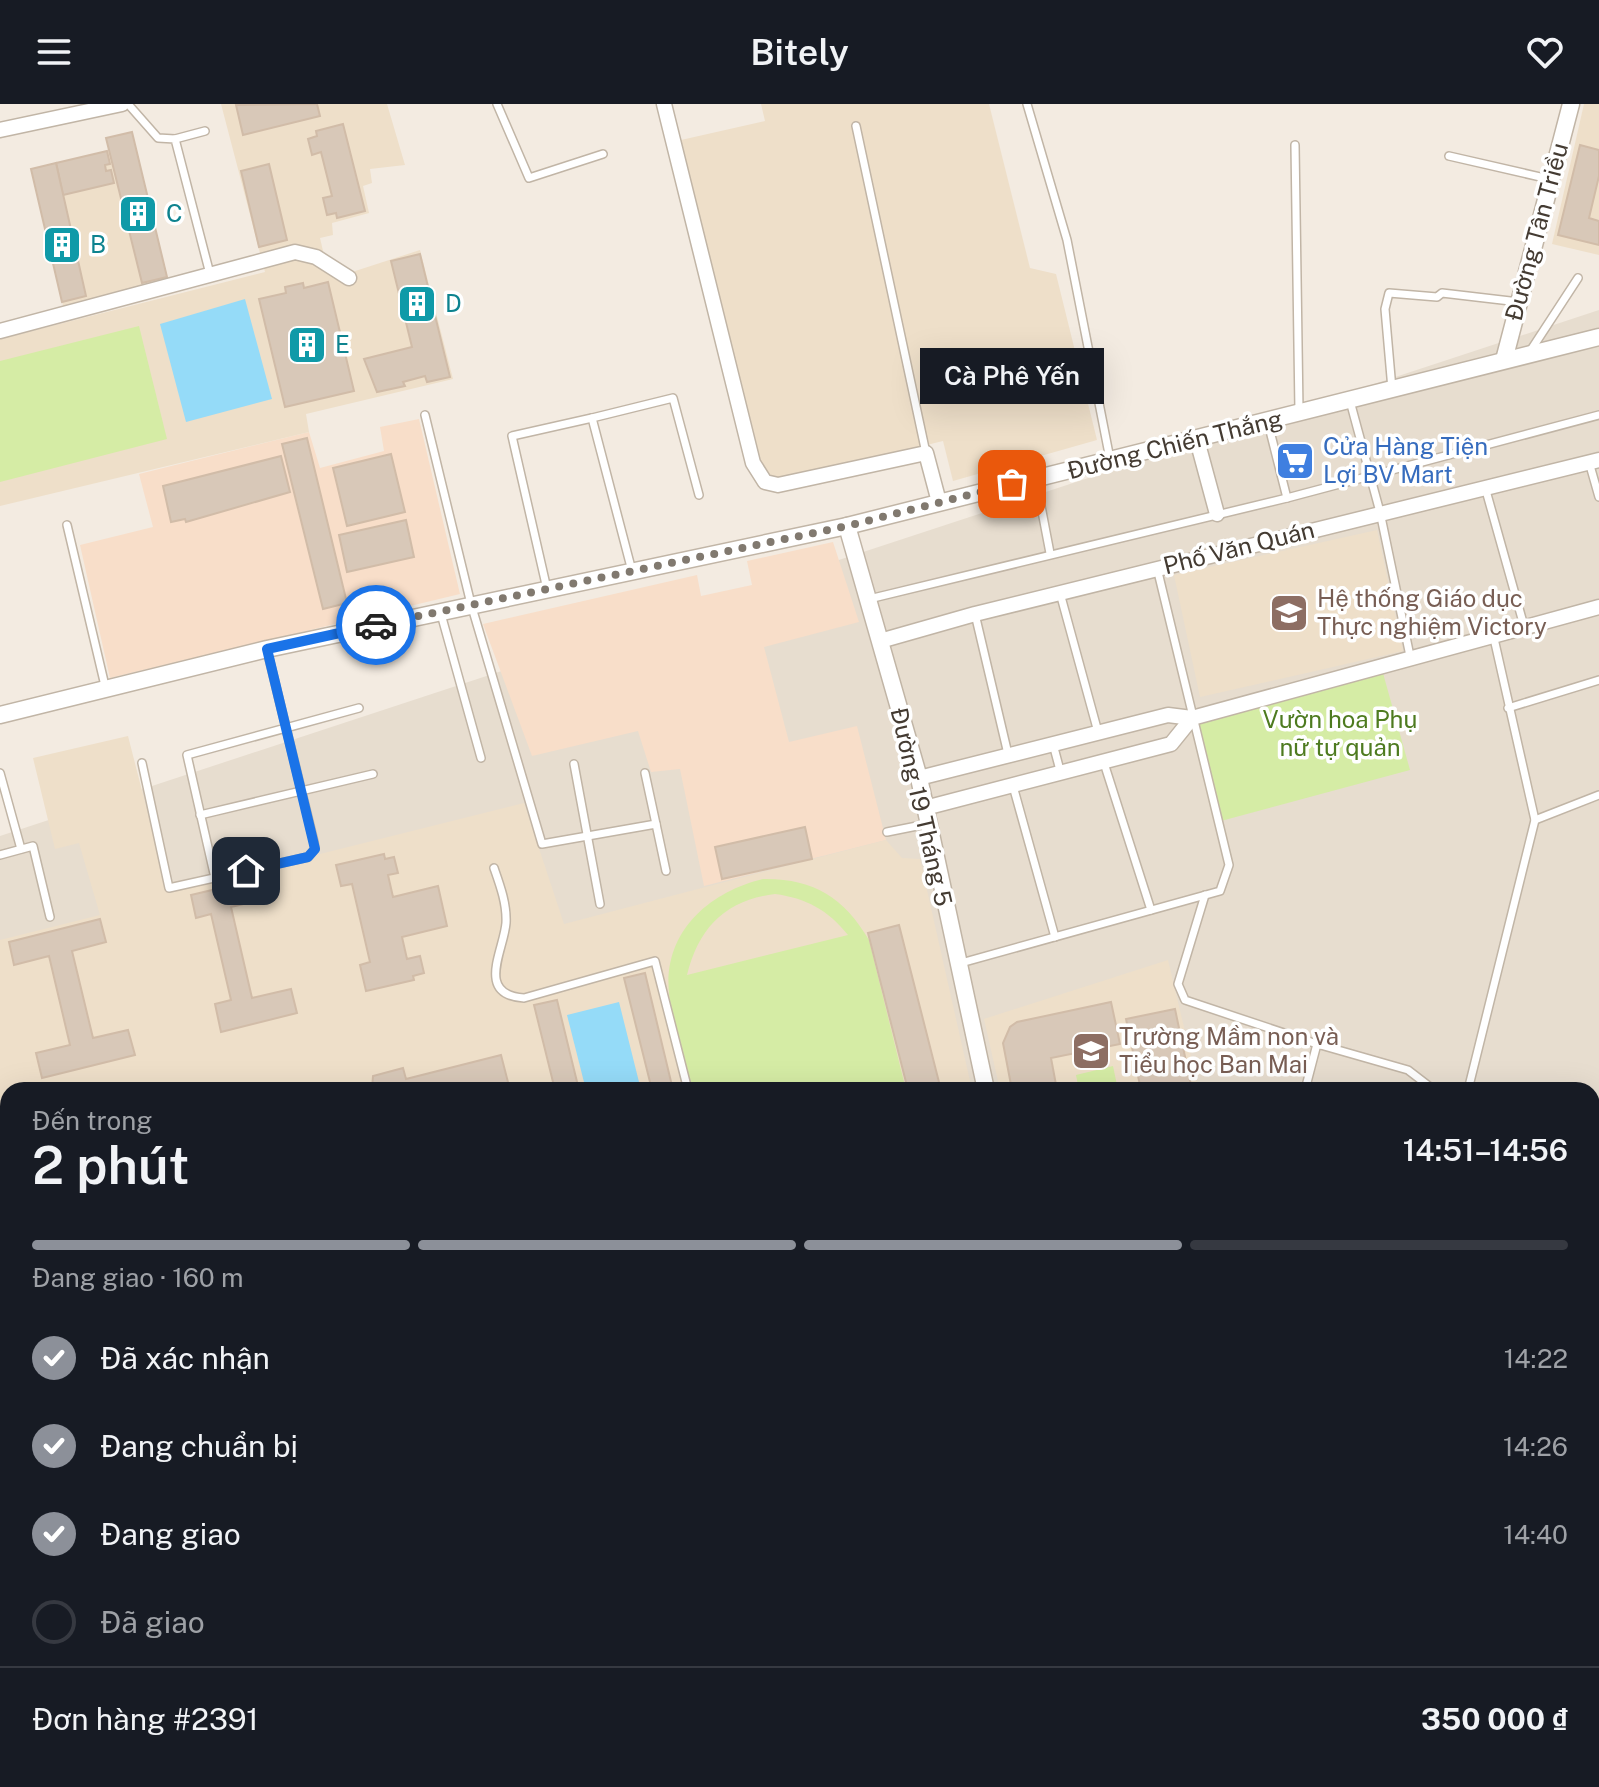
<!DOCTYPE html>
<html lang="vi">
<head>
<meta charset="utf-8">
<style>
  :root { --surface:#171b24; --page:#20242c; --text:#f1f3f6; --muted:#9ea1a6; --line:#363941; --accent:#8c9099 }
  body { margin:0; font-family:"Public Sans",sans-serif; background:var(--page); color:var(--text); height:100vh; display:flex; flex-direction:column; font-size:30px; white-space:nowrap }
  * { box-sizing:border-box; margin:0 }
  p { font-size:26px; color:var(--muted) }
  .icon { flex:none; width:44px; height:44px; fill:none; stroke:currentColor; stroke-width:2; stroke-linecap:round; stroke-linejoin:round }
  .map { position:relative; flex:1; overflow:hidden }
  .sheet { position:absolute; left:0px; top:978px; width:1600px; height:706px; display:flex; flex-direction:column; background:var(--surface); border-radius:24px 24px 0 0; box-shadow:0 8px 32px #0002 }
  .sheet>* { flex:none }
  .pin { position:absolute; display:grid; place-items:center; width:68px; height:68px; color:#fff; margin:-34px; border-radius:16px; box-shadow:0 4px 12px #0006 }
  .courier { position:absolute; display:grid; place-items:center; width:80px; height:80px; margin:-40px; border:6px solid #1a73e8; border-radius:50%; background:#fff; color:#222; box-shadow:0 2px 10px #0007 }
  .bubble { position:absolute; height:56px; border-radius:0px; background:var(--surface); box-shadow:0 8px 32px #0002; font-size:26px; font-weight:600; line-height:56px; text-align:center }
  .overview em { font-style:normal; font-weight:600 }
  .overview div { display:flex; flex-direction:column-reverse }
  .overview { display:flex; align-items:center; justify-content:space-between; height:136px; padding:0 32px }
  h1 { font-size:52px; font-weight:600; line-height:60px }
  .bar { display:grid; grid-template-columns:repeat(4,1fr); gap:12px 8px; align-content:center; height:96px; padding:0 32px }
  .bar i { height:10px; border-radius:6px; background:var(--line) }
  .bar .current { background:var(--accent) }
  .bar p { grid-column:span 4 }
  .line { display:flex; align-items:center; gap:20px; padding:0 32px; border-top:2px solid var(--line) }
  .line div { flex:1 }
  ol { padding:0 32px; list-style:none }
  li { display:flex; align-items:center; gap:24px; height:88px }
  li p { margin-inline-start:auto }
  li .icon { padding:8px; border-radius:50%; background:var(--accent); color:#fff; stroke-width:4 }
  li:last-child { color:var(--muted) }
  li i { width:44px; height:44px; border:4px solid var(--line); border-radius:50% }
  header { display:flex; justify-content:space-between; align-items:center; height:104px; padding:0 32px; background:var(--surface); font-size:36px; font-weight:600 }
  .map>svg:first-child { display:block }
</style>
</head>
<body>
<header><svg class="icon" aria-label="menu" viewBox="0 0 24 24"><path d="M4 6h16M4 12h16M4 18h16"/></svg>Bitely<svg class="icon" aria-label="heart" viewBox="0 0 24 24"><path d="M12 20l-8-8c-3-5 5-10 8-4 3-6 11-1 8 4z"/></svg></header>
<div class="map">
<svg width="1599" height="1683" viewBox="0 0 1599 1683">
  <rect width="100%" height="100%" fill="#f3ebe1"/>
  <!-- residential -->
  <path fill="#e7ddcf" d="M1599,206V1683H120L118,1676H1592V986H8L0,1168V732Z"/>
  <!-- commercial -->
  <g fill="#f8dec9">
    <path d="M419,315L460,490L110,574L80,441L153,423L139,370L309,328L320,364L384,347L380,323Z"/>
    <path d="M833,438L859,518L764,543L789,638L857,622L886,736L704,782L680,665L651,668L638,627L532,652L483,520L697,471L701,492L752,481L747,457Z"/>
  </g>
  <!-- education -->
  <g fill="#eedfc9">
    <path d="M221,0H387L405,61L370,65L372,79L363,82L369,109L332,119L333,131L320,134L327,164L346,170L420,146L453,275L306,310L309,328L0,402V235L265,168Z"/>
    <path d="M761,0H989L1030,164L1056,170L1097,336L953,377L943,337L775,378L765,374L681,36L765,17Z"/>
    <path d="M1584,0H1599V151L1552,140Z"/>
    <path d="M132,28L168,175L63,202L31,65L109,47L106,34Z"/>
    <path d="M1377,426L1403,547L1200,593L1174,471Z"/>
    <path d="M128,632L168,788L524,699L564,820L886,736L902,754L920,755L972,986H8V1389L0,1361V836L100,811L79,739L55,745L33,654Z"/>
    <path d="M1168,856L1197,978L1205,986H1000L984,915Z"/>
    <path d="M88,1676H499L501,1683H90Z"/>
  </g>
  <!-- green -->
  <g fill="#d5eca5" fill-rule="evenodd">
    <path d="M139,222L167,335L0,378V257Z"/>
    <path d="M1381,562L1410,666L1221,717L1195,616Z"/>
    <path d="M763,775C812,774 844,793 869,836L906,986H693C685,955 672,921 669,889C663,828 709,788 763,775ZM775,790C806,794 828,806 848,831L687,871C699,823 726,796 775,790Z"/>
    <path d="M1113,962L1118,986H1079L1076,971Z"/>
  </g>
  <!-- water -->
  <g fill="#95dbf8">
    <path d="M245,195L272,295L186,318L160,220Z"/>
    <path d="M619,898L641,986H586L567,911Z"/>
    <path d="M1599,1491V1683H1325L1324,1676H1592V1493Z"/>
    <path d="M669,1676H1263L1264,1683H670Z"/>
  </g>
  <!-- building -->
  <g fill="#d8c8b8" stroke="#d1bca8" stroke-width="2">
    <path d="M317,0L320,12L243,31L236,1Z"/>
    <path d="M343,20L365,107L337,114L336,109L327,111L323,94L332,92L321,48L312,51L308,35L317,32L316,27Z"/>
    <path d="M132,28L167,173L142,179L106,34Z"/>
    <path d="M1580,41L1599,46V72L1589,114L1599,117V141L1558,131Z"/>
    <path d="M107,47L110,60L105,61L106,67L111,66L114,79L63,91L56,59Z"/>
    <path d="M56,59L86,192L62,198L31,65Z"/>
    <path d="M269,60L287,136L259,143L241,67Z"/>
    <path d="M420,150L450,273L427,278L425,272L403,278L405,282L377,288L364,255L412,243L391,157Z"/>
    <path d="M328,178L354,287L285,303L259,195L286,189L285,183L303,179L304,184Z"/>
    <path d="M307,334L347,499L323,505L282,340Z"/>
    <path d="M391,350L405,408L347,422L333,364Z"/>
    <path d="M281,352L290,388L186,418L185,415L171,418L163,382Z"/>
    <path d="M406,416L414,453L347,468L339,431Z"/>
    <path d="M805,723L812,755L722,775L715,743Z"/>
    <path d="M384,750L385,755L394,753L398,769L388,771L393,793L438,782L447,822L402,833L407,855L420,852L424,869L413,872L414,876L366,887L360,861L370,858L352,780L341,782L336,761Z"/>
    <path d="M267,773L272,793L231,803L252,894L291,885L297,909L221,928L215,900L231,896L211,810L196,814L191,791Z"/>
    <path d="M100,815L106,838L72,847L93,934L128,926L135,951L42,974L36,949L70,941L49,852L14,861L9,838Z"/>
    <path d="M899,821L941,986H908L868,829Z"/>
    <path d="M645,869L673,986H652L624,874Z"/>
    <path d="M557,896L579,986H555L534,901Z"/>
    <path d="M1111,898L1120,940L1051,954L1057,986H1012L1003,939L1010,923L1017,918Z"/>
    <path d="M1175,905L1192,986H1141L1126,915Z"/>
    <path d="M501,951L510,986H372L373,972L403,964L406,975Z"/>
    <path d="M155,1676H194L196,1683H157Z"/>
    <path d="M237,1676L239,1683H209L236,1676Z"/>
    <path d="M237,1676H289L291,1683H239Z"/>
    <path d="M437,1676H484L464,1683H439Z"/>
    <path d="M495,1676L497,1683H464L488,1676Z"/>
  </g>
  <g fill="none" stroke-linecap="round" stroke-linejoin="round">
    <!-- service casing -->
    <g stroke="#c1b5a6" stroke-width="10">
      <g id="service">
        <path d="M128,0L158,34L175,35L210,170"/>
        <path d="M497,0L529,74L603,50"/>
        <path d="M1027,0L1067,136L1110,355"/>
        <path d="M856,22L926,349"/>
        <path d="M175,35L205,27"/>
        <path d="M1295,41L1299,307"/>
        <path d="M1449,52L1549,75"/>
        <path d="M1529,249L1578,174"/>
        <path d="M1392,285L1385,205L1389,189L1437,193L1442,189L1519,198"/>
        <path d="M1350,297L1380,408L1410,552"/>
        <path d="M425,311L471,500L542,740L656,720L666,767"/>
        <path d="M1268,319L1287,394"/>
        <path d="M1589,358L1599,393"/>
        <path d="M1036,376L1050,449"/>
        <path d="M1485,383L1524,522"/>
        <path d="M67,421L106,586"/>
        <path d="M632,467L592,314L673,294L699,391"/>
        <path d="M547,485L512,332L592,314"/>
        <path d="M1060,489L1098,628"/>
        <path d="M869,495L1287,394L1599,311"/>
        <path d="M441,510L481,654"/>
        <path d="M975,510L1008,650"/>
        <path d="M1508,604L1599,576"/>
        <path d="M1053,640L1061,670"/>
        <path d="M142,659L169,784L308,753L315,745L314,738L267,546"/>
        <path d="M1104,659L1151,806"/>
        <path d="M574,660L600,800"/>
        <path d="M0,669L21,745"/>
        <path d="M645,669L656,720"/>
        <path d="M1013,682L1055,833"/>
        <path d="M200,711L373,670"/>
        <path d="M1535,716L1599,691"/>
        <path d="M887,728L927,720"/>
        <path d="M0,751L33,742L50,813"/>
        <path d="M494,764C500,781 507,800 506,819C504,846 475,891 524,894L655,857L688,986"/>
        <path d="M215,774L187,651L359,604"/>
        <path d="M1205,791L1178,880L1185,896L1317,940L1305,986"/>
        <path d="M961,859L1220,787L1229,761L1157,464"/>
        <path d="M1317,940L1408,966L1434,986"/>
        <path d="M1468,986L1535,716L1493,530"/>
        <path d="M1592,1031L1599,1032"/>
        <path d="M1592,1193L1599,1194"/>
        <path d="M1592,1307L1599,1308"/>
        <path d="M0,1400L8,1398"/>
        <path d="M567,1676L577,1683"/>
        <path d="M381,1683L406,1676"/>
        <path d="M583,1683L595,1676"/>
      </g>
    </g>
    <!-- minor casing -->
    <g stroke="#c1b5a6" stroke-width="17">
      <g id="minor">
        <path d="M664,0L753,359L765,378L778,381L926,349L939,398"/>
        <path d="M0,26L122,0"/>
        <path d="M0,227L295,148L316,153L349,174"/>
        <path d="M1197,336L1217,410"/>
        <path d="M880,537L975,510L1599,356"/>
        <path d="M919,674L1168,611L1192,614L1599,503"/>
        <path d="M925,704L1171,640L1192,614"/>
        <path d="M651,1683V1676"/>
      </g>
    </g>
    <!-- tertiary casing -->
    <g stroke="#c1b5a6" stroke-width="19">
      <g id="tertiary">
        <path d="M1504,256L1571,0"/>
        <path d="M847,422L919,674L986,986"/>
        <path d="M0,611L267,545L847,422L1599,233"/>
        <path d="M1296,1676L1298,1683"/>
      </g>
    </g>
    <!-- trunk casing -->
    <g stroke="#ed8921" stroke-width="25">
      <g id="trunk">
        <path d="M0,1455L8,1485"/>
        <path d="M61,1676L63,1683"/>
      </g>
    </g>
    <!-- service -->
    <use href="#service" stroke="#fff" stroke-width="7"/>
    <!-- minor -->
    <use href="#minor" stroke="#fff" stroke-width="14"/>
    <!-- tertiary -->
    <use href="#tertiary" stroke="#fff" stroke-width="16"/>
    <!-- trunk -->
    <use href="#trunk" stroke="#ffc477" stroke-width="22"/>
    <!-- rail casing -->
    <g stroke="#939393" stroke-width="8">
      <g id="rail">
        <path d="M0,1581L8,1611"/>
        <path d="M0,1614L8,1642"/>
        <path d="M18,1676L20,1683"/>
      </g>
    </g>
    <!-- rail -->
    <use href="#rail" stroke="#fff" stroke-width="5" stroke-dasharray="15" stroke-linecap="butt"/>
  </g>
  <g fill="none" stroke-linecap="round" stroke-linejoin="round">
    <!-- done -->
    <path stroke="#81796f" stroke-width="8" stroke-dasharray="0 14.4" d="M376,521L847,422L1012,380"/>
    <!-- route -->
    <path stroke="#1a73e8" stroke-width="10" d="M246,767L308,753L315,745L267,545L376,521"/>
  </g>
  <!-- icons -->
  <defs>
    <g id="building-square" transform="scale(2)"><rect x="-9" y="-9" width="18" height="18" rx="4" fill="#0f9aa8" stroke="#fff"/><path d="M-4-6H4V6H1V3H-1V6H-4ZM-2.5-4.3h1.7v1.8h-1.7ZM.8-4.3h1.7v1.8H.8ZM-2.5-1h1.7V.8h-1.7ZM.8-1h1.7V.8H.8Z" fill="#fff"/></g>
    <g id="supermarket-square" transform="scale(2)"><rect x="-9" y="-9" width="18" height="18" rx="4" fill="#3f7fe0" stroke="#fff"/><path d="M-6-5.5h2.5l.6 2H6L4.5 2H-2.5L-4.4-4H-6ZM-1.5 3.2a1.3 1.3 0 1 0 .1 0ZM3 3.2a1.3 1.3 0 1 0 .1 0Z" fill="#fff"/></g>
    <g id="school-square" transform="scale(2)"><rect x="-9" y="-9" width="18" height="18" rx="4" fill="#8d6e63" stroke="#fff"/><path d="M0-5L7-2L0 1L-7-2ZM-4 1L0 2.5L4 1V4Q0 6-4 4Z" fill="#fff"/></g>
  </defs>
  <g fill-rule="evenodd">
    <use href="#building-square" x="138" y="110"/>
    <use href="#building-square" x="62" y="141"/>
    <use href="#building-square" x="417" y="200"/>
    <use href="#building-square" x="307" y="241"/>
    <use href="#supermarket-square" x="1295" y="357"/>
    <use href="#school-square" x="1289" y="509"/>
    <use href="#school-square" x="1091" y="947"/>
  </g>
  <g text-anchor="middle" stroke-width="7" stroke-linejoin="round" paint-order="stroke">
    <!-- culture labels -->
    <g font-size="24" fill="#0d838f" stroke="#fff" text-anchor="start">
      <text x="166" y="118">C</text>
      <text x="90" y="149">B</text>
      <text x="445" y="208">D</text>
      <text x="335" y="249">E</text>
    </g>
    <!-- street labels -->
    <g font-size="24" fill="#443b32" stroke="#fff">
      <text transform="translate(1537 128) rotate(-75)" y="8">Đường Tân Triều</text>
      <text transform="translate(1175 341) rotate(-14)" y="8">Đường Chiến Thắng</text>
      <text transform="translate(1239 444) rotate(-14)" y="8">Phố Văn Quán</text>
      <text transform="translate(921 703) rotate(77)" y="8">Đường 19 Tháng 5</text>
    </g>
    <!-- shop labels -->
    <g font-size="24" fill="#366cbe" stroke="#fff" text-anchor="start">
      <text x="1323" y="351">Cửa Hàng Tiện<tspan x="1323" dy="28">Lợi BV Mart</tspan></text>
    </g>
    <!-- education labels -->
    <g font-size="24" fill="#785e54" stroke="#fff" text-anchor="start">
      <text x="1317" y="503">Hệ thống Giáo dục<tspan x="1317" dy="28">Thực nghiệm Victory</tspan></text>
      <text x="1119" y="941">Trường Mầm non và<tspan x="1119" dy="28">Tiểu học Ban Mai</tspan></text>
    </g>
    <!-- park labels -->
    <g font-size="24" fill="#4e7b20" stroke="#fff">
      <text x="1340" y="624">Vườn hoa Phụ<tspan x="1340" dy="28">nữ tự quản</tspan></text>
    </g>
  </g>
</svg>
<div class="pin" style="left:1012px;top:380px;background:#ea580c"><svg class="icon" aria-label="bag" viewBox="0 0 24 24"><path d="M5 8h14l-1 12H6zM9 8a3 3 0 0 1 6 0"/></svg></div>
<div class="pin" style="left:246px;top:767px;background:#1f2937"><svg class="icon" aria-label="home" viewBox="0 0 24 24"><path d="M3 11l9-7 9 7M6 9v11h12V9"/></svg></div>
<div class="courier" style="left:376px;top:521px"><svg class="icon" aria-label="car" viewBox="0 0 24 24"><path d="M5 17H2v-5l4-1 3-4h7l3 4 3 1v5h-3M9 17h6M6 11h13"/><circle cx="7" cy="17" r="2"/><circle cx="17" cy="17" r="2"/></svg></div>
<div class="bubble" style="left:920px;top:244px;width:184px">Cà Phê Yến</div>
<section class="sheet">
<div class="overview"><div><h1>2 phút</h1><p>Đến trong</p></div><em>14:51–14:56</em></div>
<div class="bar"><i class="current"></i><i class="current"></i><i class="current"></i><i></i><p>Đang giao · 160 m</p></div>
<ol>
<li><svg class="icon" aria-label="check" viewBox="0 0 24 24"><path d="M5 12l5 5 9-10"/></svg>Đã xác nhận<p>14:22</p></li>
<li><svg class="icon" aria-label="check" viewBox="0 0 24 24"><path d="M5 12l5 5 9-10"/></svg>Đang chuẩn bị<p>14:26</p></li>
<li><svg class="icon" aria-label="check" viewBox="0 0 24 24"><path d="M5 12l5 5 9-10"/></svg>Đang giao<p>14:40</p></li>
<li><i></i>Đã giao</li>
</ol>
<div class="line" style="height:104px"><div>Đơn hàng #2391</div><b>350 000 ₫</b></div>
</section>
</div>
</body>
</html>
